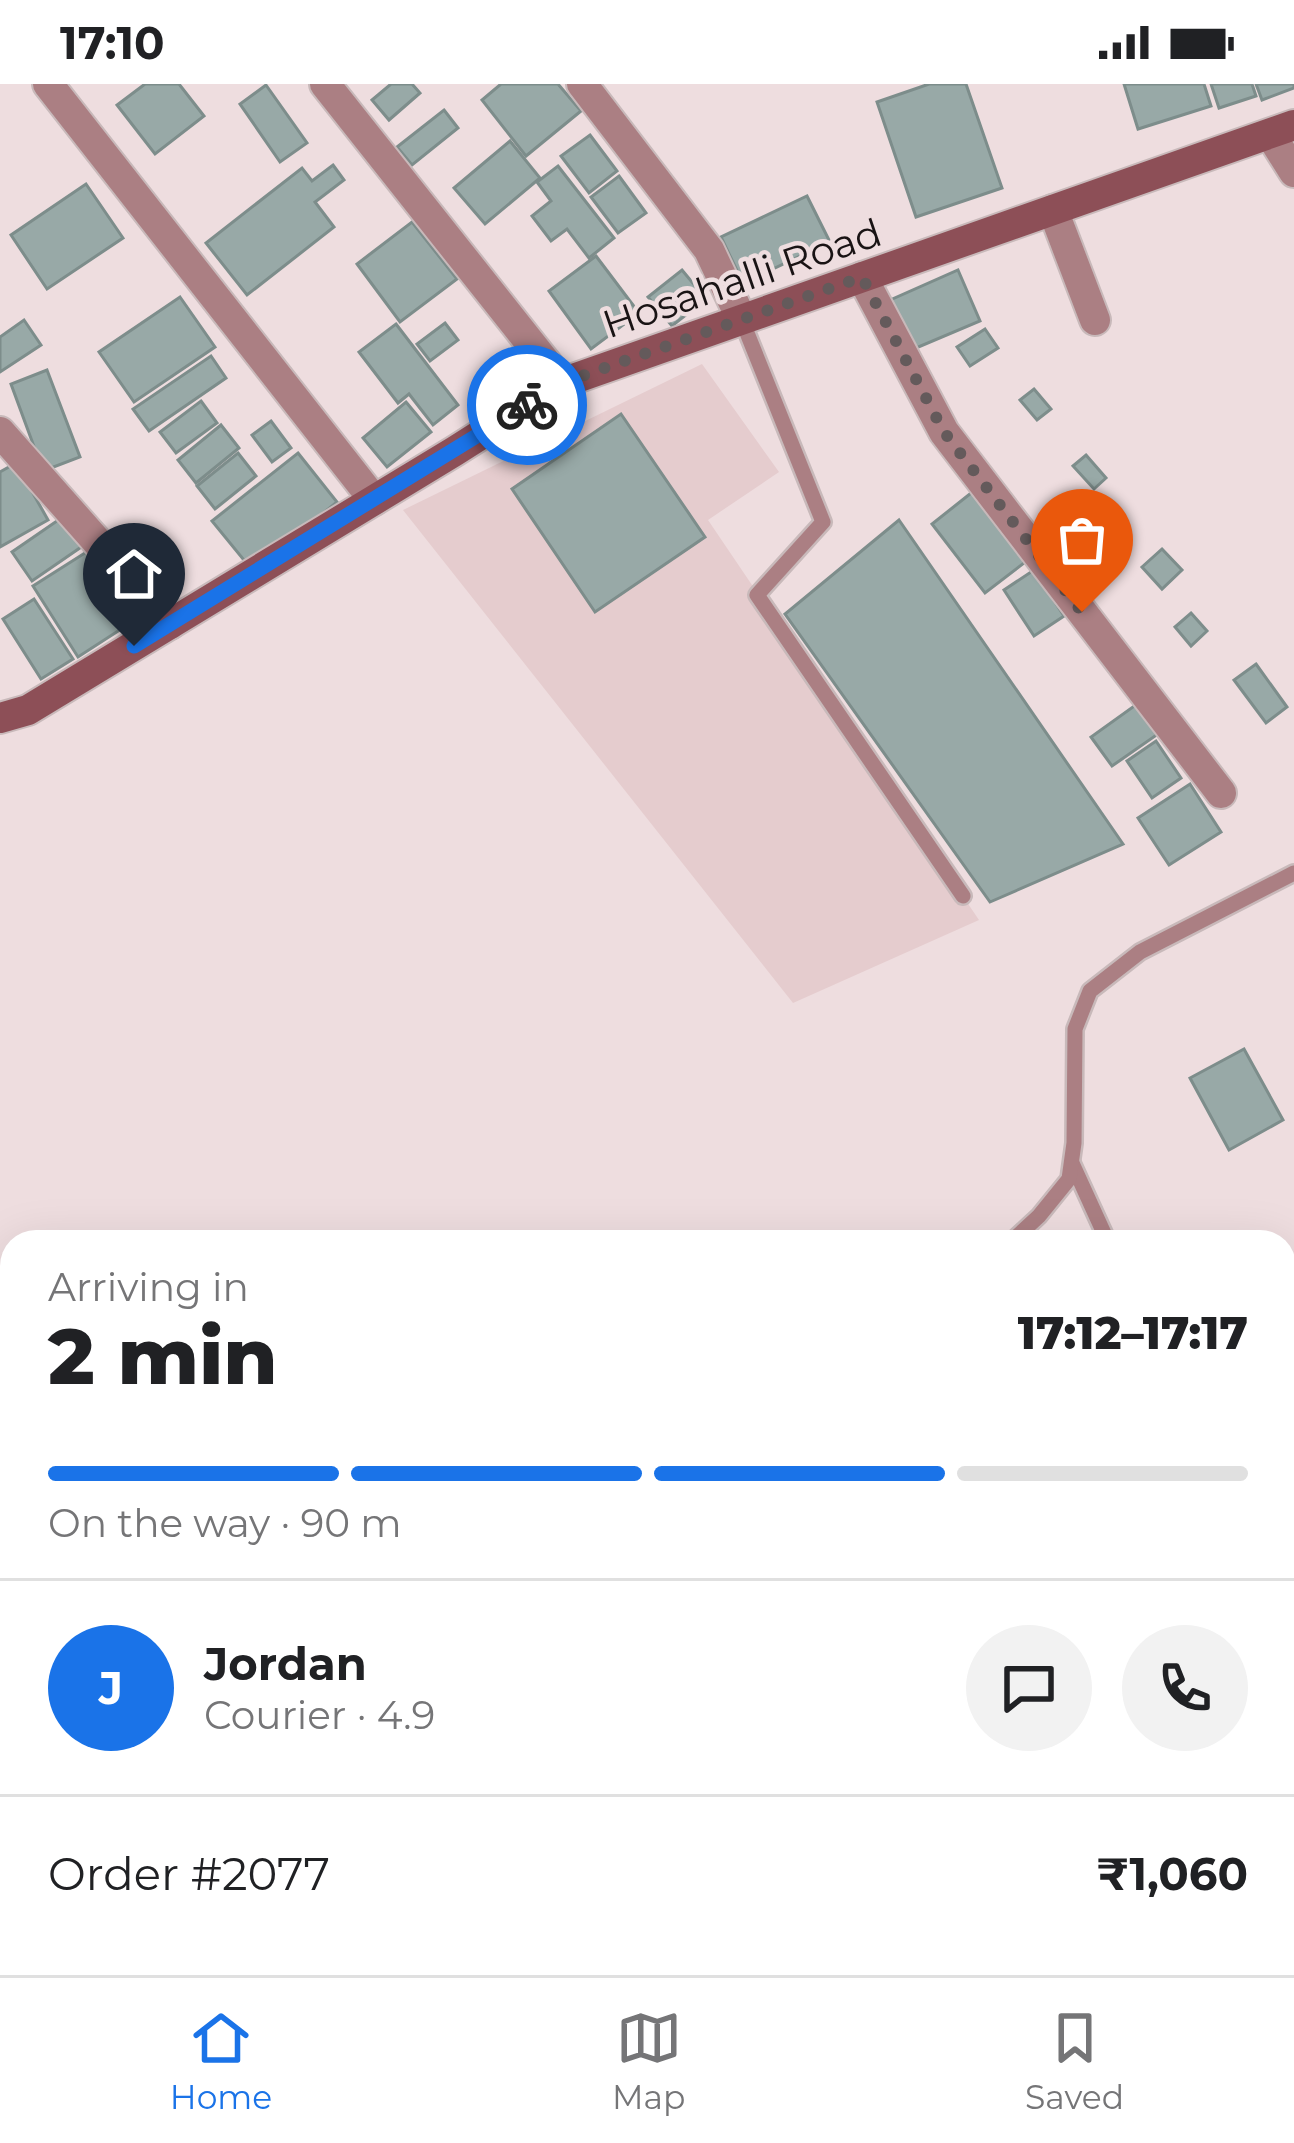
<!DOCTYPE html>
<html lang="en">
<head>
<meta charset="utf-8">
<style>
  :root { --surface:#fff; --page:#f2f2f2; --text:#202124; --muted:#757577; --line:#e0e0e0; --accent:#1a73e8 }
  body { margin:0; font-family:Montserrat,sans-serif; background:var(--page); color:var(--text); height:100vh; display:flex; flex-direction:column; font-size:45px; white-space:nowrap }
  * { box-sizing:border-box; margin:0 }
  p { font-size:39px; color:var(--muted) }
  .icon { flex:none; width:66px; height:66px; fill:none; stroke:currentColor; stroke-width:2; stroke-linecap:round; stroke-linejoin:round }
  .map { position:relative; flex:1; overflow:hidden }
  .side { position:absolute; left:0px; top:1146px; width:1296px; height:747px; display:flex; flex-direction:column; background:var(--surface); border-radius:36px 36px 0 0; box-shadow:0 12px 48px #0002 }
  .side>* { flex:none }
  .pin { position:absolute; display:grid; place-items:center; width:102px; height:102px; color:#fff; margin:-123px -51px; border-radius:50% 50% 50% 0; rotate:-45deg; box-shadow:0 0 12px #0007 }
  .pin .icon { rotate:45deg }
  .courier { position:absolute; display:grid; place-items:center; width:120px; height:120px; margin:-60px; border:9px solid #1a73e8; border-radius:50%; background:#fff; color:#222; box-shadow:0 3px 15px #0007 }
  .summary em { font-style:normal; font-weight:800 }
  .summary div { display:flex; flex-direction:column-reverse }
  .summary { display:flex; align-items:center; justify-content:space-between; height:204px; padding:0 48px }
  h1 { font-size:78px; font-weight:800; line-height:90px }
  .bar { display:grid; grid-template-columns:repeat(4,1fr); gap:18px 12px; align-content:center; height:144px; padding:0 48px }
  .bar i { height:15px; border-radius:9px; background:var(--line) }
  .bar .on { background:var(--accent) }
  .bar p { grid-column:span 4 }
  .line { display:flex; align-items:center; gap:30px; padding:0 48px; border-top:3px solid var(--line) }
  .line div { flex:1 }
  .round { display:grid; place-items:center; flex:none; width:126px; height:126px; border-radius:63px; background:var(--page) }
  .status { display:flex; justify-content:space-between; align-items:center; height:84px; padding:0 60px; background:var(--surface); direction:ltr }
  .status svg { height:33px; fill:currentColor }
  .dock { display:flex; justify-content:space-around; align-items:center; height:168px; border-top:3px solid var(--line); background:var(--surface); font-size:33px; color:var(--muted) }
  .dock a { display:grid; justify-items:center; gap:6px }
  .dock .on { color:var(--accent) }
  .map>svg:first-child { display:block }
</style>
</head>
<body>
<div class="status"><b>17:10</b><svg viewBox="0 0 49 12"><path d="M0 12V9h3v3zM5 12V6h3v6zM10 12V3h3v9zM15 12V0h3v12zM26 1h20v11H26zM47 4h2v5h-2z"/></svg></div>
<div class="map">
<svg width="1294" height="1891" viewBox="0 0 1294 1891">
  <rect width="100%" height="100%" fill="#eedddf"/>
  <!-- built -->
  <path fill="#e5ccce" d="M702,280L779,388L708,436L979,836L793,919L403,426Z"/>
  <!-- building -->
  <g fill="#98a9a7" stroke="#7d8d8b" stroke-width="3">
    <path d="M145,0H179L204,32L155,70L117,21Z"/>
    <path d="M391,0H412L420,9L389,36L372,16Z"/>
    <path d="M501,0H558L581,27L526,72L482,16Z"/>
    <path d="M929,0H966L1002,104L916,133L877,18Z"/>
    <path d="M1124,0H1204L1211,22L1138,45Z"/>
    <path d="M1211,0H1252L1256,12L1219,24Z"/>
    <path d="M1256,0H1294V4L1262,16Z"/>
    <path d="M266,1L307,59L280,78L240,20Z"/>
    <path d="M444,26L458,44L412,81L397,63Z"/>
    <path d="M590,51L617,87L589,109L561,72Z"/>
    <path d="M510,57L540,94L485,140L454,104Z"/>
    <path d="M333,81L344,96L315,118L334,143L247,211L206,159L302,84L312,97Z"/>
    <path d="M558,82L614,154L589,174L567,145L551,157L532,132L551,117L537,98Z"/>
    <path d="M619,92L646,129L618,149L591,113Z"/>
    <path d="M86,100L123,154L47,205L11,151Z"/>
    <path d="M807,112L830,158L743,199L721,153Z"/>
    <path d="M412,138L457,195L400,238L357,180Z"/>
    <path d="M596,172L639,229L591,265L549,207Z"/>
    <path d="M682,186L706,215L672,242L648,213Z"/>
    <path d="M958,186L980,237L909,267L888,217Z"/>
    <path d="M180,213L215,263L134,318L99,268Z"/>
    <path d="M24,236L41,261L0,288V253Z"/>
    <path d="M445,239L458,256L430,277L417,260Z"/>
    <path d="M396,240L458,321L433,341L409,310L398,319L359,268Z"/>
    <path d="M985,245L998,264L970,282L957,263Z"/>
    <path d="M211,272L226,294L149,347L133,325Z"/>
    <path d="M47,286L80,373L43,387L11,300Z"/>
    <path d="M1034,305L1051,325L1037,336L1020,316Z"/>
    <path d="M201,317L217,339L176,369L160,348Z"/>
    <path d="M406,318L431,348L387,383L363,354Z"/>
    <path d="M621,330L705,453L595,528L512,405Z"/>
    <path d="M271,337L291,364L272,378L252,351Z"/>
    <path d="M221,341L239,364L196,399L178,376Z"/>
    <path d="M238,369L256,392L215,425L197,402Z"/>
    <path d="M298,369L337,418L252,486L212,437Z"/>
    <path d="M1086,371L1106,394L1094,405L1073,382Z"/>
    <path d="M16,379L48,436L0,463V388Z"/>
    <path d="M980,402L1033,472L985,509L932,440Z"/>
    <path d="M67,430L87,459L32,497L12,468Z"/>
    <path d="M899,436L1123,760L990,818L785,530Z"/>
    <path d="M1162,465L1182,486L1162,505L1142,483Z"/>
    <path d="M88,467L132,538L78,573L33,502Z"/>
    <path d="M1034,486L1064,532L1034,552L1004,506Z"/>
    <path d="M34,515L73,575L41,595L3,535Z"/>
    <path d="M1191,529L1207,547L1191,562L1175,543Z"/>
    <path d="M1256,580L1287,623L1266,639L1234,596Z"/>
    <path d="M1137,620L1158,650L1112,682L1091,653Z"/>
    <path d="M1156,657L1181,694L1152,714L1127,677Z"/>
    <path d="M1190,700L1221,748L1169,781L1138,734Z"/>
    <path d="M1244,965L1283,1036L1229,1066L1190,994Z"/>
    <path d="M1294,1753V1836L1286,1841L1284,1837V1759Z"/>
    <path d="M12,1769V1803L0,1807V1773Z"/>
    <path d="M12,1836V1867L0,1871V1840Z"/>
    <path d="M98,1881H186L190,1891H102Z"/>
    <path d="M532,1881H607L612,1891H537Z"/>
    <path d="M744,1881H812L794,1891H750Z"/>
    <path d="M915,1881H983L988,1891H921Z"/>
    <path d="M1181,1881H1264L1271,1891H1181L1176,1885Z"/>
  </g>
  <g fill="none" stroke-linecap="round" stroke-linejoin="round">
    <!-- lane casing -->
    <g stroke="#c8b9ba" stroke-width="20">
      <g id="lane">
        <path d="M741,234L823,438L757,511L963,812"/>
        <path d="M1072,1079L1108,1158"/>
        <path d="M1011,1158L1039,1132L1069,1095L1074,1059L1075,945L1090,907L1140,868L1294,789"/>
        <path d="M1284,1326L1294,1323"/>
      </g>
    </g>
    <!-- street casing -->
    <g stroke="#c8b9ba" stroke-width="34">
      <g id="street">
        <path d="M48,0L374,416"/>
        <path d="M325,0L562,299"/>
        <path d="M582,0L709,166L741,234"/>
        <path d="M1270,50L1294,88"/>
        <path d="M1053,126L1095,236"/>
        <path d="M862,193L944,348L1221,709"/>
        <path d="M0,348L170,540"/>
        <path d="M1287,1464L1294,1481"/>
        <path d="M1284,1647L1294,1642"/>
        <path d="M1284,1870L1294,1890"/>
        <path d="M509,1881L515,1891"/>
        <path d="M1091,1881L1096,1891"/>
        <path d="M335,1891L357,1881"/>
        <path d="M1050,1891L1069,1881"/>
      </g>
    </g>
    <!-- secondary casing -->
    <g stroke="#c8b9ba" stroke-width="34">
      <path id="secondary" d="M0,634L28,626L455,367L562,299L1294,41"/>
    </g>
    <!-- lane -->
    <use href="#lane" stroke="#ab7f83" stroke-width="15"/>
    <!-- street -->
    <use href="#street" stroke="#ab7f83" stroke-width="30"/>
    <!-- secondary -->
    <use href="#secondary" stroke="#8d4f57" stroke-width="30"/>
  </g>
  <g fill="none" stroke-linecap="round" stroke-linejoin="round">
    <!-- done -->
    <path stroke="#645a5b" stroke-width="12" stroke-dasharray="0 21.6" d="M527,321L562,299L862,193L944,348L1082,528"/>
    <!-- route -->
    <path stroke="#1a73e8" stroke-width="15" d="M134,562L527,321"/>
  </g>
  <g text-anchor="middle" stroke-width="9" stroke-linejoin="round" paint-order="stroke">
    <!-- street labels -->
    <g font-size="39" fill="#191314" stroke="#eedddf">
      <text transform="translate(742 194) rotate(-19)" y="14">Hosahalli Road</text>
    </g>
  </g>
</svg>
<div class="pin" style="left:1082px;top:528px;background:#ea580c"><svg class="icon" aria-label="bag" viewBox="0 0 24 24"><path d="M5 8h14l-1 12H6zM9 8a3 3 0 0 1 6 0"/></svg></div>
<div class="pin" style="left:134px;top:562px;background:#1f2937"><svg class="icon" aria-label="home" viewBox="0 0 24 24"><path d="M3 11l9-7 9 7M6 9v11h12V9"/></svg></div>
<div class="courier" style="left:527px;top:321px"><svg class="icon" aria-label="bike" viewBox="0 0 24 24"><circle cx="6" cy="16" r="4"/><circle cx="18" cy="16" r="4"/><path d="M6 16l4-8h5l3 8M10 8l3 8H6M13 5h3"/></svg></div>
<section class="side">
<div class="summary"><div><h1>2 min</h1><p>Arriving in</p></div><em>17:12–17:17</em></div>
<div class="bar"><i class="on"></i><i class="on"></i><i class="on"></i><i></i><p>On the way · 90 m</p></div>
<div class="line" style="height:216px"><b class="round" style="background:var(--accent);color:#fff">J</b><div><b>Jordan</b><p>Courier · 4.9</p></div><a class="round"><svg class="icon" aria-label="chat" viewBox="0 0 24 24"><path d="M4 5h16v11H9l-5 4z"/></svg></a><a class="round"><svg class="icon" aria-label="phone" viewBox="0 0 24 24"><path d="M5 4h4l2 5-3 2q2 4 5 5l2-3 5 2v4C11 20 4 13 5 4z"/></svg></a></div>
<div class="line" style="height:156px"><div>Order #2077</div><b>₹1,060</b></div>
</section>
</div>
<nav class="dock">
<a class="on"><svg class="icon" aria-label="home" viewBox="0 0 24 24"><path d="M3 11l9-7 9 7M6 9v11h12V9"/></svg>Home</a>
<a><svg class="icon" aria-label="map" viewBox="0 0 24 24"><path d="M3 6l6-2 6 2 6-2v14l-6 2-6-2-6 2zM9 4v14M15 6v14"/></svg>Map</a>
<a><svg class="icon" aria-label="saved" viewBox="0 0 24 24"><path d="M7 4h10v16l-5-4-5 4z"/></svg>Saved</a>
</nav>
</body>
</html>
